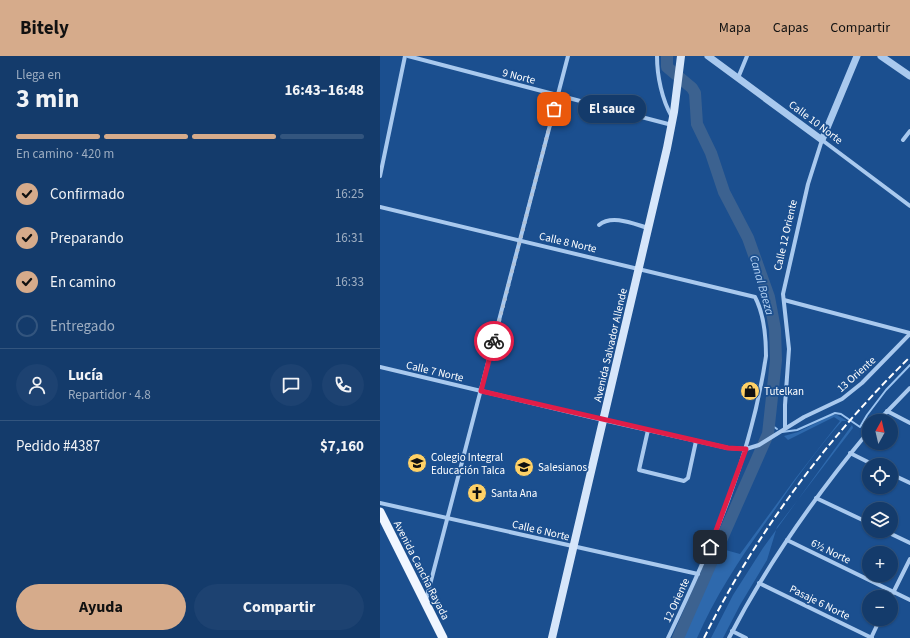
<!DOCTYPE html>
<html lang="es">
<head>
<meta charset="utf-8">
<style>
  :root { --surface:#143b6b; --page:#1d4271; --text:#f1f3f6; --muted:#9dadc1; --line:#33557e; --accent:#d6ab8b }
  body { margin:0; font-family:"Source Sans 3",sans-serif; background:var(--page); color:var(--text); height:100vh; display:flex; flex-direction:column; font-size:15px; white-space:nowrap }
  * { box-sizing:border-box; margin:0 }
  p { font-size:13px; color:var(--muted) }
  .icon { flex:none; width:22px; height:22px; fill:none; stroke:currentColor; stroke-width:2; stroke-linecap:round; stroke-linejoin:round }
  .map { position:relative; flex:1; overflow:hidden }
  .panel { display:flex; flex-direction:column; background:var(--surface); width:380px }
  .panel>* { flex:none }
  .needle { width:26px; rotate:8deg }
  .tools { position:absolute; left:482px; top:358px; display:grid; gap:8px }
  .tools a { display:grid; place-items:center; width:36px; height:36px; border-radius:50%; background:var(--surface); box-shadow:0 1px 3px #0004,0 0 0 1px var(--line); font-size:20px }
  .pin { position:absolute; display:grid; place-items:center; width:34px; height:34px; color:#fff; margin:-17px; border-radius:8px; box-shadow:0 2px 6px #0006 }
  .courier { position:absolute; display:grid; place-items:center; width:40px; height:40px; margin:-20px; border:3px solid #e11d48; border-radius:50%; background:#fff; color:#222; box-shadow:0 1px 5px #0007 }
  .bubble { position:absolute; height:28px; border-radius:14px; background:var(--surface); box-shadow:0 1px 3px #0004,0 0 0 1px var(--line); font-size:13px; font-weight:700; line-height:28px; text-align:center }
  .head em { font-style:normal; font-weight:700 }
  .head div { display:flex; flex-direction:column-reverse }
  .head { display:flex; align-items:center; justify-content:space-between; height:68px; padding:0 16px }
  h1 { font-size:26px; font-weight:700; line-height:30px }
  .bar { display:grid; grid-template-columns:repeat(4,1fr); gap:6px 4px; align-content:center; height:48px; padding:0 16px }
  .bar i { height:5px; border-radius:3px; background:var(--line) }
  .bar .active { background:var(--accent) }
  .bar p { grid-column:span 4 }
  .line { display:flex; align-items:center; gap:10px; padding:0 16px; border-top:1px solid var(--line) }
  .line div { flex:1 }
  .round { display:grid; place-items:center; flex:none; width:42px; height:42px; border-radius:21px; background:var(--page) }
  ol { padding:0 16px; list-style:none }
  li { display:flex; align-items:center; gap:12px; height:44px }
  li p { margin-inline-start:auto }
  li .icon { padding:4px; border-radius:50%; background:var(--accent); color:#111; stroke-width:4 }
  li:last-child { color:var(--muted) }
  li i { width:22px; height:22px; border:2px solid var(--line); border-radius:50% }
  .button { display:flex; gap:8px; margin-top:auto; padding:8px 16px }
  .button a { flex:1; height:46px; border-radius:24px; background:var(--accent); color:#111; font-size:16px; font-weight:700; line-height:46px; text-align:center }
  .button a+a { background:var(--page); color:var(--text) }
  header { display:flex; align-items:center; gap:24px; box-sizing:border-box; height:56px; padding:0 20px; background:var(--accent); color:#111 }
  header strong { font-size:19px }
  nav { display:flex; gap:22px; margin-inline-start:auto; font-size:14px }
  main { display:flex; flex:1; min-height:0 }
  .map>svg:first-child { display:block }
</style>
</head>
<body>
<header>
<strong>Bitely</strong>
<nav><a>Mapa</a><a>Capas</a><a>Compartir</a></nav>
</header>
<main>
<section class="panel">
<div class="head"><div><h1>3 min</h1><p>Llega en</p></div><em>16:43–16:48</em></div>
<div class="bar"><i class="active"></i><i class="active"></i><i class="active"></i><i></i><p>En camino · 420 m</p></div>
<ol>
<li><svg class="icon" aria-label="check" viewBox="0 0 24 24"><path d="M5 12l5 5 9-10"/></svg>Confirmado<p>16:25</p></li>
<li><svg class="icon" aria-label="check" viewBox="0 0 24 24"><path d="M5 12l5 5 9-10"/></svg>Preparando<p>16:31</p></li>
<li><svg class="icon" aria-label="check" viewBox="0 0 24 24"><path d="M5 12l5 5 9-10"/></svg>En camino<p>16:33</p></li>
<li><i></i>Entregado</li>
</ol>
<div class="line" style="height:72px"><a class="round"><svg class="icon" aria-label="person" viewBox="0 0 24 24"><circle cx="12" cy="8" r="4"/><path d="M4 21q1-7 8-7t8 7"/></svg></a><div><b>Lucía</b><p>Repartidor · 4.8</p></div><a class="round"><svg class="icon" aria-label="chat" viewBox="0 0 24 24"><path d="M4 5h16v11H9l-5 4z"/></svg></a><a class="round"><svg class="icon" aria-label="phone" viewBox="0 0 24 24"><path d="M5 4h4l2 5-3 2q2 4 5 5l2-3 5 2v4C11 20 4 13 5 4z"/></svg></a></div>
<div class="line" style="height:52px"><div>Pedido #4387</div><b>$7,160</b></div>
<div class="button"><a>Ayuda</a><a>Compartir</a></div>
</section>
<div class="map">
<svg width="530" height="582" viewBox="0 0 530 582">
  <rect width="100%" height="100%" fill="#1b4f8f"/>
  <!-- green -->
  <g fill="#2e69ad">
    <path d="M452,359H457L467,365H462C437,393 415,424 394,455C365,495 337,536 317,582H302L342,493L360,498L415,423L460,365L454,361L408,384L404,380L418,376Z"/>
    <path d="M472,369L473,372L397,471L387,504L360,549L343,582H331L353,539L383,492Z"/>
  </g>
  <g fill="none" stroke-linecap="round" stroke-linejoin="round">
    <!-- stream -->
    <g stroke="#9cc4f0" stroke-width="2">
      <path d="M390,368L397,373"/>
      <path d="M402,376L417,374L455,357L461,358L480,371L487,359L506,334L530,309"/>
    </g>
    <!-- river -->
    <path stroke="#3c6290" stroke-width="12" d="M287,0V11L312,32L315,37L317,68L331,97L344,136L368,182L389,241L395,273L396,304L388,378L298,582"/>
    <!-- minor -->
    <g stroke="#a9c9ee" stroke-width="4">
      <path d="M28,0L292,69"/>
      <path d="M277,0C277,20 282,44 292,61"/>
      <path d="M358,22L367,0"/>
      <path d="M523,84L530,75"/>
      <path d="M0,120L25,0"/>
      <path d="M0,151L375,241C384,258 386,281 386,300C371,402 332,490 288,582"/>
      <path d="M219,169C232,158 254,168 268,172"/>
      <path d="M404,244L530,277"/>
      <path d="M0,311L223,364L348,392L366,393L379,389L424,361L462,343L482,327L530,278"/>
      <path d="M507,355L530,367"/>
      <path d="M498,365L530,332"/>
      <path d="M405,372V349L409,293L403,238L428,128L442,84L530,150"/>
      <path d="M268,374L259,414L304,425L308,422L316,385"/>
      <path d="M470,397L494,409"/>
      <path d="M511,418L530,427"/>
      <path d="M436,442L489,467"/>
      <path d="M0,447L318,518"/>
      <path d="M505,475L530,487"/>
      <path d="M407,484L530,544"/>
      <path d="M379,527L492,582"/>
      <path d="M511,541L530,503"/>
      <path d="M46,544L188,0"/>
      <path d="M352,575L366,582"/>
      <path d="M349,582C387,508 436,439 489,375"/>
      <path d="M491,582L500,563"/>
    </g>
    <!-- tertiary -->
    <g stroke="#a9c9ee" stroke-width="7">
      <path d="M328,0L442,84L477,0"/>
      <path d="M501,0L530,20"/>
    </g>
    <!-- secondary -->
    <path stroke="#d6e6fa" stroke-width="8" d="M172,582L287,92L294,56L301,0"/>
    <!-- primary -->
    <path stroke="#f0f6ff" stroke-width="9" d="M0,456L63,582"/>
    <!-- rail -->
    <path stroke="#fff" stroke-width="2" stroke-dasharray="7 3" stroke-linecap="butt" d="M324,582C376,477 447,382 530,301"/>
  </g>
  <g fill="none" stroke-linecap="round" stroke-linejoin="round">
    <!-- done -->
    <path stroke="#afc1d8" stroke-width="4" stroke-dasharray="0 7.2" d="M114,285L174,53"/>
    <!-- route -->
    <path stroke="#e11d48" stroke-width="5" d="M114,285L101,335L348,392L366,393L330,491"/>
  </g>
  <!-- icons -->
  <defs>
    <g id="shop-disc" transform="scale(1)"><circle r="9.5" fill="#ffd166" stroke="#1b4f8f"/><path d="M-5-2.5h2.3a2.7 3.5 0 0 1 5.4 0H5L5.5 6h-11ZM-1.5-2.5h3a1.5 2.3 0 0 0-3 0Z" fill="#111"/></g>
    <g id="school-disc" transform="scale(1)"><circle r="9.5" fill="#ffd166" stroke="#1b4f8f"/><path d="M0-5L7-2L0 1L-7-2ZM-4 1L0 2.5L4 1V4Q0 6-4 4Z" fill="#111"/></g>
    <g id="church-disc" transform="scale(1)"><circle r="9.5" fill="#ffd166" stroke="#1b4f8f"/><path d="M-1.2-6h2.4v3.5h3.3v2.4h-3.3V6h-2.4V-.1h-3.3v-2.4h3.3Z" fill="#111"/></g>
  </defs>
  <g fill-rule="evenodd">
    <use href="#shop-disc" x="370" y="335"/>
    <use href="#school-disc" x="37" y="407"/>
    <use href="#school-disc" x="144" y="411"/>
    <use href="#church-disc" x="97" y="437"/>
  </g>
  <g text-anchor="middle" stroke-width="3.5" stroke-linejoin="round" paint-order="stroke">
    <!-- street labels -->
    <g font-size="11" fill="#fff" stroke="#1b4f8f">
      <text transform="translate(139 20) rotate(14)" y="4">9 Norte</text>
      <text transform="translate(436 66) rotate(37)" y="4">Calle 10 Norte</text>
      <text transform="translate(405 179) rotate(-77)" y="4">Calle 12 Oriente</text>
      <text transform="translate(188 186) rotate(13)" y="4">Calle 8 Norte</text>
      <text transform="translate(230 289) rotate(-77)" y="4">Avenida Salvador Allende</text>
      <text transform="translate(55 315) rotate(13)" y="4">Calle 7 Norte</text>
      <text transform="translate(476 318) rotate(-42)" y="4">13 Oriente</text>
      <text transform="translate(161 474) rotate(13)" y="4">Calle 6 Norte</text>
      <text transform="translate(451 495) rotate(26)" y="4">6½ Norte</text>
      <text transform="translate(42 514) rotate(63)" y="4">Avenida Cancha Rayada</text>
      <text transform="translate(296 544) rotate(-65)" y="4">12 Oriente</text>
      <text transform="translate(440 546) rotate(26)" y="4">Pasaje 6 Norte</text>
    </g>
    <!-- poi labels -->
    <g font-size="11" fill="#fff" stroke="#1b4f8f" text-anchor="start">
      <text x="384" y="339">Tutelkan</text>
      <text x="51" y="405">Colegio Integral<tspan x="51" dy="13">Educación Talca</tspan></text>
      <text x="158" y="415">Salesianos</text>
      <text x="111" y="441">Santa Ana</text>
    </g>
    <!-- water labels -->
    <g font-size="12" font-style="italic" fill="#b5d3f5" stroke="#1b4f8f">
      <text transform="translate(382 229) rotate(74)" y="4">Canal Baeza</text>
    </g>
  </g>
</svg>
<div class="tools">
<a><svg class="needle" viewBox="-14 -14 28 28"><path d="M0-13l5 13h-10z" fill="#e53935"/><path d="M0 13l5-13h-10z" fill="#9dadc1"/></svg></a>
<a><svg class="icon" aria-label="locate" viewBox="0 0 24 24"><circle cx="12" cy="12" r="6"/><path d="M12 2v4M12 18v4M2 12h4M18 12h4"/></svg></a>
<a><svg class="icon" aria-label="layers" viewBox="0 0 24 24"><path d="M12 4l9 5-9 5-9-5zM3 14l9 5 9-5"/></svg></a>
<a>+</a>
<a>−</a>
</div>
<div class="pin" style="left:174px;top:53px;background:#ea580c"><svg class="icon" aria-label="bag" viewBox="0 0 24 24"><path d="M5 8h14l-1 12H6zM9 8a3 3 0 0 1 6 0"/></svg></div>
<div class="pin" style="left:330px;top:491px;background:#1f2937"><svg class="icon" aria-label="home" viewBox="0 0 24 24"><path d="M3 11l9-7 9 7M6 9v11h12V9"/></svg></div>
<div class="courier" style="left:114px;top:285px"><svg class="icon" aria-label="bike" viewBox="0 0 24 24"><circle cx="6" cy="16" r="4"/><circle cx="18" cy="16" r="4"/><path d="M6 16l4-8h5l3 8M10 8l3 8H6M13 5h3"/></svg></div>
<div class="bubble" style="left:198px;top:39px;width:68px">El sauce</div>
</div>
</main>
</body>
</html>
